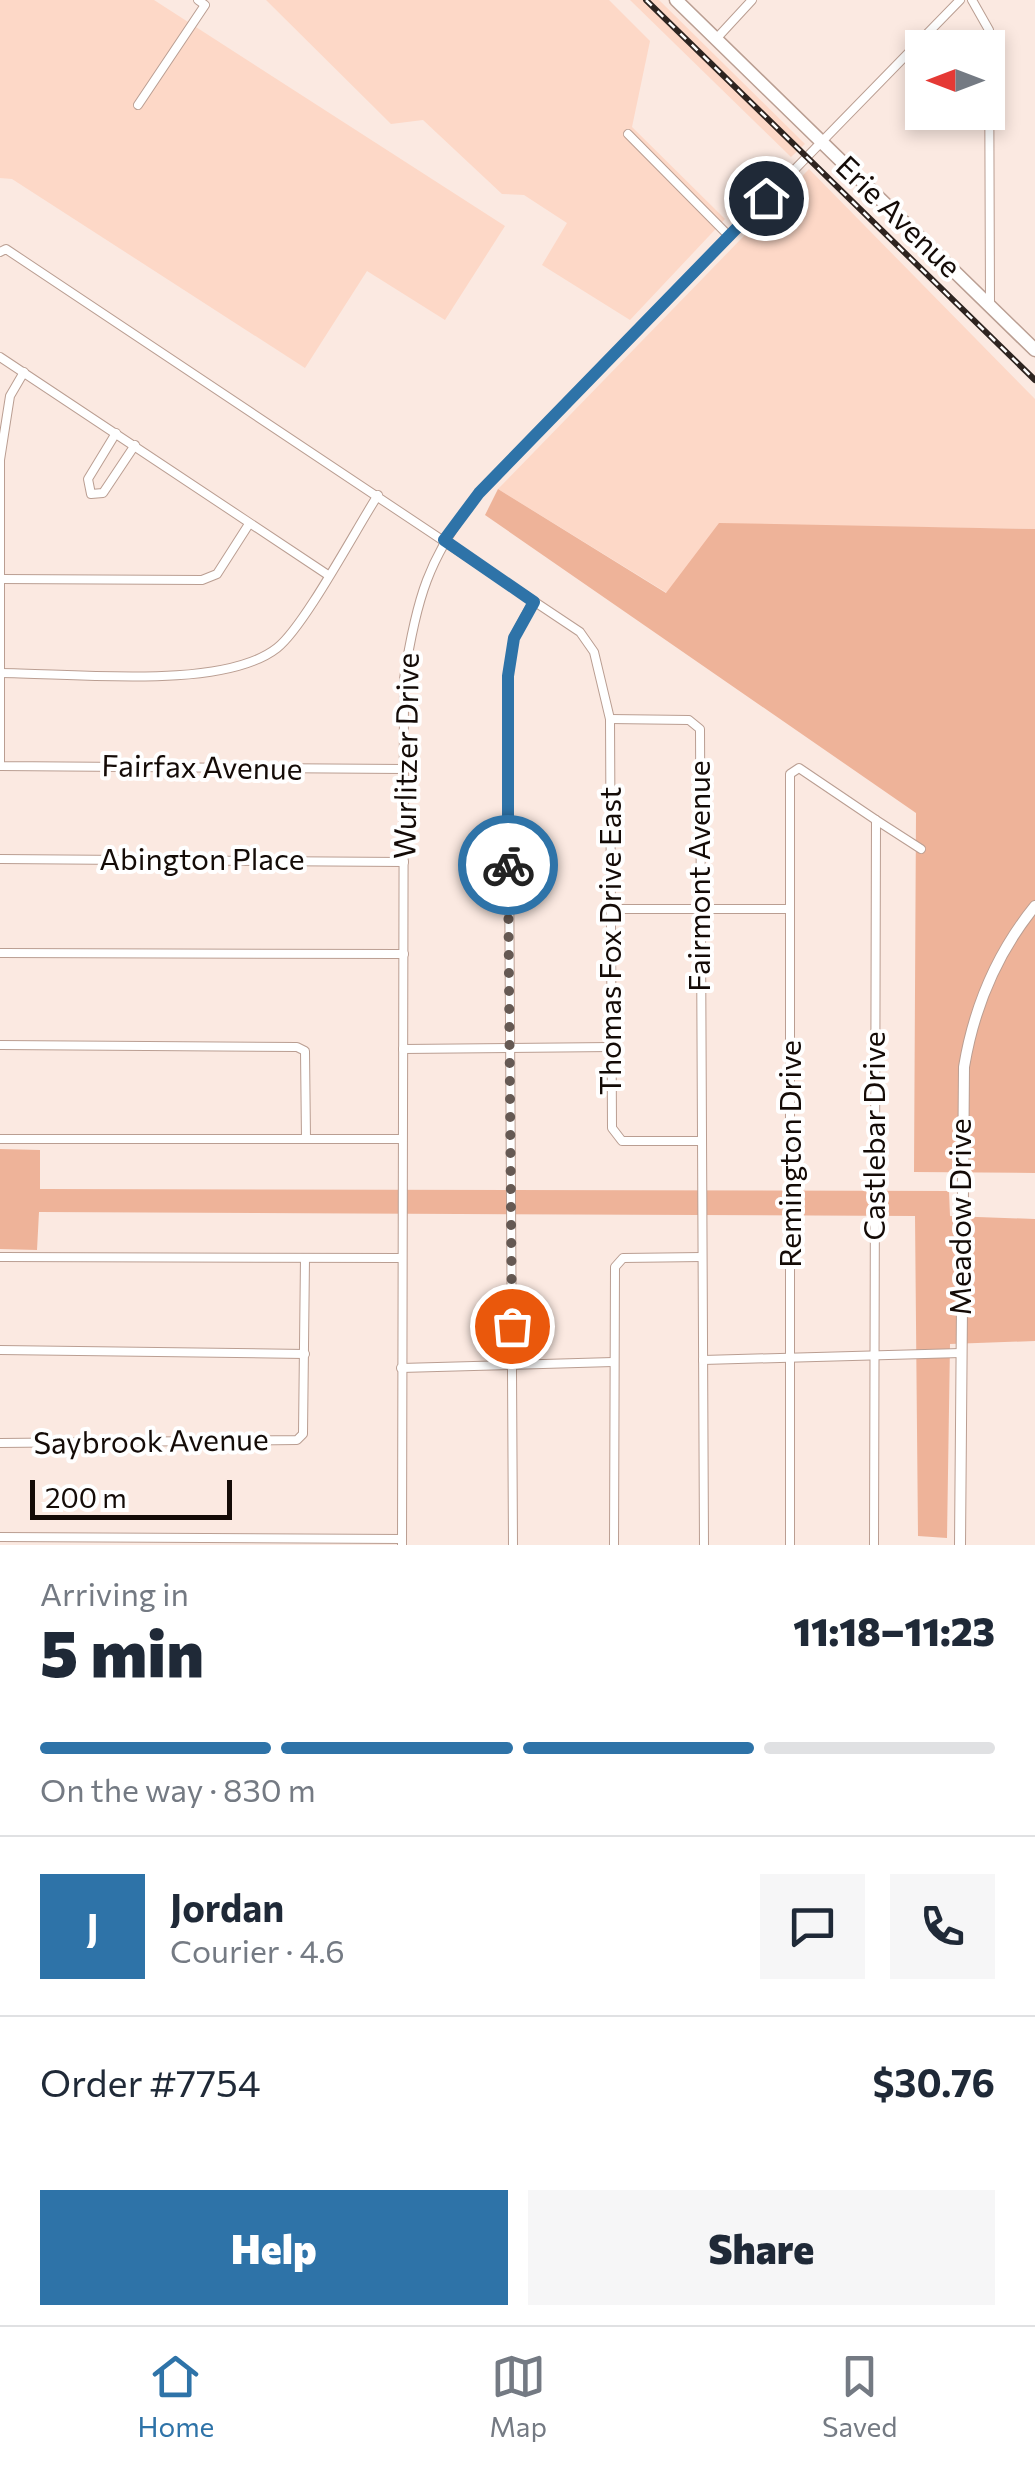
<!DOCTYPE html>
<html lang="en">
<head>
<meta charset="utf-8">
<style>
  :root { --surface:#fff; --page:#f6f6f7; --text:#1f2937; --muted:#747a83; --line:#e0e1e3; --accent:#2e73a8 }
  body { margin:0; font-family:Commissioner,sans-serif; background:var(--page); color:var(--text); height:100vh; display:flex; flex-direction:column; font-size:38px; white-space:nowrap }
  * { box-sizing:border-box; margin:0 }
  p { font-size:32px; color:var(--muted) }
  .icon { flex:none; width:55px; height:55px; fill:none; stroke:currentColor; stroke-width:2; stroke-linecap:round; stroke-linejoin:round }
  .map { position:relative; height:1545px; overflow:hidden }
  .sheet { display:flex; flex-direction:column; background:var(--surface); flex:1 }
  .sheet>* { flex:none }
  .needle { width:65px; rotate:270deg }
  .buttons { position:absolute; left:905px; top:30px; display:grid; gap:20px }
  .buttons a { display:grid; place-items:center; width:100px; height:100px; border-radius:0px; background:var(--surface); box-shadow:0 5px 15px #0003; font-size:50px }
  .scale { position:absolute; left:30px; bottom:25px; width:202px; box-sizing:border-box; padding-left:10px; border:5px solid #140b07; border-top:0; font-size:28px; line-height:35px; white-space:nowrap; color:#140b07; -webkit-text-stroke:8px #fff; paint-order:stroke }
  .pin { position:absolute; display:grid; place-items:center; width:85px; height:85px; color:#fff; margin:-42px; border:5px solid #fff; border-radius:50%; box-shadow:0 2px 10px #0007 }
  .courier { position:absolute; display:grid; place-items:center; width:100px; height:100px; margin:-50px; border:8px solid #2e73a8; border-radius:50%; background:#fff; color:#222; box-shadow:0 2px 12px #0007 }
  .headline em { font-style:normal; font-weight:800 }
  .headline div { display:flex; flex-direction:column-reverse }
  .headline { display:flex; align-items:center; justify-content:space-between; height:170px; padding:0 40px }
  h1 { font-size:65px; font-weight:800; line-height:75px }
  .bar { display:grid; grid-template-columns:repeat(4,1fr); gap:15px 10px; align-content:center; height:120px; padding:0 40px }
  .bar i { height:12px; border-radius:8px; background:var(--line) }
  .bar .current { background:var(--accent) }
  .bar p { grid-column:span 4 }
  .line { display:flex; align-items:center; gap:25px; padding:0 40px; border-top:2px solid var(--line) }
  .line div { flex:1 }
  .round { display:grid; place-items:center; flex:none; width:105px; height:105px; border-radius:0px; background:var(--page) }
  .primary-button { display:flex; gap:20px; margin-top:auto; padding:20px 40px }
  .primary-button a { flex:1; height:115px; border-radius:0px; background:var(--accent); color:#fff; font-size:40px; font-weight:800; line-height:115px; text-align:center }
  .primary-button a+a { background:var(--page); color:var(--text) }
  .menu { display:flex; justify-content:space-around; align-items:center; height:140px; border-top:2px solid var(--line); background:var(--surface); font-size:28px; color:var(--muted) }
  .menu a { display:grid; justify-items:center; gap:5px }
  .menu .current { color:var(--accent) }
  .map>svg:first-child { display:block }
</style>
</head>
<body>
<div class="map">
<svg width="1035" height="1545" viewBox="0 0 1035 1545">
  <rect width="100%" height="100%" fill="#fbe9e1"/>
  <!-- built -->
  <g fill="#fdd8c7">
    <path d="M0,0H154L505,226L445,320L367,271L305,368L12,179L0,178Z"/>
    <path d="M266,0H609L650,41L632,127L725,219L630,320L542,265L567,223L524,195L502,194L423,120L391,124Z"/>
    <path d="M630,0H659L805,144L791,157Z"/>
    <path d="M809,169L1035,399V529L719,524L667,593L498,489Z"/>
  </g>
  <!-- green -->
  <g fill="#eeb399">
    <path d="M498,489L666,593L719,523L1035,529V1173L914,1172L916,813L485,515Z"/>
    <path d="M0,1149L40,1150V1189L949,1191L950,1216L1035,1219V1341L950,1344L947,1538L918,1536L915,1216L39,1212L37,1250L0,1249Z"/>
  </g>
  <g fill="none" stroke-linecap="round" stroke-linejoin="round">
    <!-- minor casing -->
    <g stroke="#ba9e92" stroke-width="10">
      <g id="minor">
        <path d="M972,0L989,30L990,303"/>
        <path d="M716,39L752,0"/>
        <path d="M138,105L205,5L198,0"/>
        <path d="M628,134L729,236"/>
        <path d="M0,252L6,249L580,632L594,652L610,719L612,1128L622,1141H701"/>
        <path d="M0,357L328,575"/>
        <path d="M24,372L10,396L0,460V766L405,769"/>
        <path d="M116,433L88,479L91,494L103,493L135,445"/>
        <path d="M1,579L202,580L217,574L249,524"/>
        <path d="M0,673C71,673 222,691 277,648C304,627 356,529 378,495"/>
        <path d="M610,719L689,720L700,729L704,1545"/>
        <path d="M876,820L921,849"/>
        <path d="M0,859L404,862"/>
        <path d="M612,909H790"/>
        <path d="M0,953L404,954"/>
        <path d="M0,1045L297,1047L305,1051L306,1139"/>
        <path d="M403,1049L612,1047"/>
        <path d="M0,1139H402"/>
        <path d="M0,1257L402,1258"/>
        <path d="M0,1350L305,1354"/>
        <path d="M703,1360L961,1353"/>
        <path d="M401,1368L613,1362"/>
        <path d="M0,1443L297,1440L303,1434L305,1258"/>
        <path d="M0,1537L402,1539"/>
        <path d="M402,1545L404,679C416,600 428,557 479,493L960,0"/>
        <path d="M513,1545L508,676L514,637L533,602"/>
        <path d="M614,1545L615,1267L623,1258L702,1257"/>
        <path d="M790,1545V774L799,768L876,820L874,1545"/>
      </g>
    </g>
    <!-- tertiary casing -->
    <g stroke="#ba9e92" stroke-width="12">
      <path id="tertiary" d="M960,1545L964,1067C974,1007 996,954 1035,906"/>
    </g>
    <!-- primary casing -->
    <g stroke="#ba9e92" stroke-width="15">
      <path id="primary" d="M676,0L1035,350"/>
    </g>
    <!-- minor -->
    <use href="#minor" stroke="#fff" stroke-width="8"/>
    <!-- tertiary -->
    <use href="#tertiary" stroke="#fff" stroke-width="10"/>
    <!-- primary -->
    <use href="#primary" stroke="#fff" stroke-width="12"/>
    <!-- rail casing -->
    <g stroke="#2e2420" stroke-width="6">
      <path id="rail" d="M646,0L1035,380"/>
    </g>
    <!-- rail -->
    <use href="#rail" stroke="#fff" stroke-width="2.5" stroke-dasharray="8" stroke-linecap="butt"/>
  </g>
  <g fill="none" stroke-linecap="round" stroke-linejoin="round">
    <!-- done -->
    <path stroke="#655953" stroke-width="10" stroke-dasharray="0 18" d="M508,865L512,1326"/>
    <!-- route -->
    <path stroke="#2e73a8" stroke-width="12" d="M508,865V676L514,638L534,602L444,540L479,493L766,198"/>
  </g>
  <g text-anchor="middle" stroke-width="8" stroke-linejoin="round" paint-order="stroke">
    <!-- street labels -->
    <g font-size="30" fill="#140b07" stroke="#fff">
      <text transform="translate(898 217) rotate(44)" y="10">Erie Avenue</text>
      <text transform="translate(407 756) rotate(-89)" y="10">Wurlitzer Drive</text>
      <text transform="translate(202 768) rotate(1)" y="10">Fairfax Avenue</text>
      <text x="202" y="870">Abington Place</text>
      <text transform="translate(700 876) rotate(-90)" y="10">Fairmont Avenue</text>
      <text transform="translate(611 941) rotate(-90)" y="10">Thomas Fox Drive East</text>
      <text transform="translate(875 1136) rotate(-90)" y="10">Castlebar Drive</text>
      <text transform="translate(791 1154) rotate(-90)" y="10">Remington Drive</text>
      <text transform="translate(961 1217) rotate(-90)" y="10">Meadow Drive</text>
      <text transform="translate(151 1442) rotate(-1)" y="10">Saybrook Avenue</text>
    </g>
  </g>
</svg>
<div class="buttons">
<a><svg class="needle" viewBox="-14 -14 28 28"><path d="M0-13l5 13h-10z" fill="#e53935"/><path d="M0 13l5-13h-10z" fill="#747a83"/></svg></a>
</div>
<div class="scale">200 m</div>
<div class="pin" style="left:512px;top:1326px;background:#ea580c"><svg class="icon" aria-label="bag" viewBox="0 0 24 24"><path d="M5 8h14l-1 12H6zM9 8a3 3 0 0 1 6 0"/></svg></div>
<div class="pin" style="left:766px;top:198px;background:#1f2937"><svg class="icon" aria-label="home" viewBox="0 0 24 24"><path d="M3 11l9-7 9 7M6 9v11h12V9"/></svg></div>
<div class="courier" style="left:508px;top:865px"><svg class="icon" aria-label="bike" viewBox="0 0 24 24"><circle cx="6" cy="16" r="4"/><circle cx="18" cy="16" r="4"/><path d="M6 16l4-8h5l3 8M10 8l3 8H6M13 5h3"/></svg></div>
</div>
<section class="sheet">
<div class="headline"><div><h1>5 min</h1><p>Arriving in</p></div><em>11:18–11:23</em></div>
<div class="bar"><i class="current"></i><i class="current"></i><i class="current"></i><i></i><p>On the way · 830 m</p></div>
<div class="line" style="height:180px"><b class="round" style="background:var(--accent);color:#fff">J</b><div><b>Jordan</b><p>Courier · 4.6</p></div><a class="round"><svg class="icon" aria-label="chat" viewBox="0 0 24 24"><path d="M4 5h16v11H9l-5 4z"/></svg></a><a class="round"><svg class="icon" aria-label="phone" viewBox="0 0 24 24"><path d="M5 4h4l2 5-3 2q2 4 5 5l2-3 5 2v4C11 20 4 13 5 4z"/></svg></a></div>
<div class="line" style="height:130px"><div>Order #7754</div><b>$30.76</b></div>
<div class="primary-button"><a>Help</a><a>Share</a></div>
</section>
<nav class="menu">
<a class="current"><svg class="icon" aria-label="home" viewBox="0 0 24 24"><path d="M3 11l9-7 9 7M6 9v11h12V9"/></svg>Home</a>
<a><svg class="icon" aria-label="map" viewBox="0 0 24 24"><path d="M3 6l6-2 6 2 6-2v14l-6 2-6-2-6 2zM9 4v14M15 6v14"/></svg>Map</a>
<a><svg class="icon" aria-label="saved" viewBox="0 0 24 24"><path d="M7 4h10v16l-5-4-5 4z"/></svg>Saved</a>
</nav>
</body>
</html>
